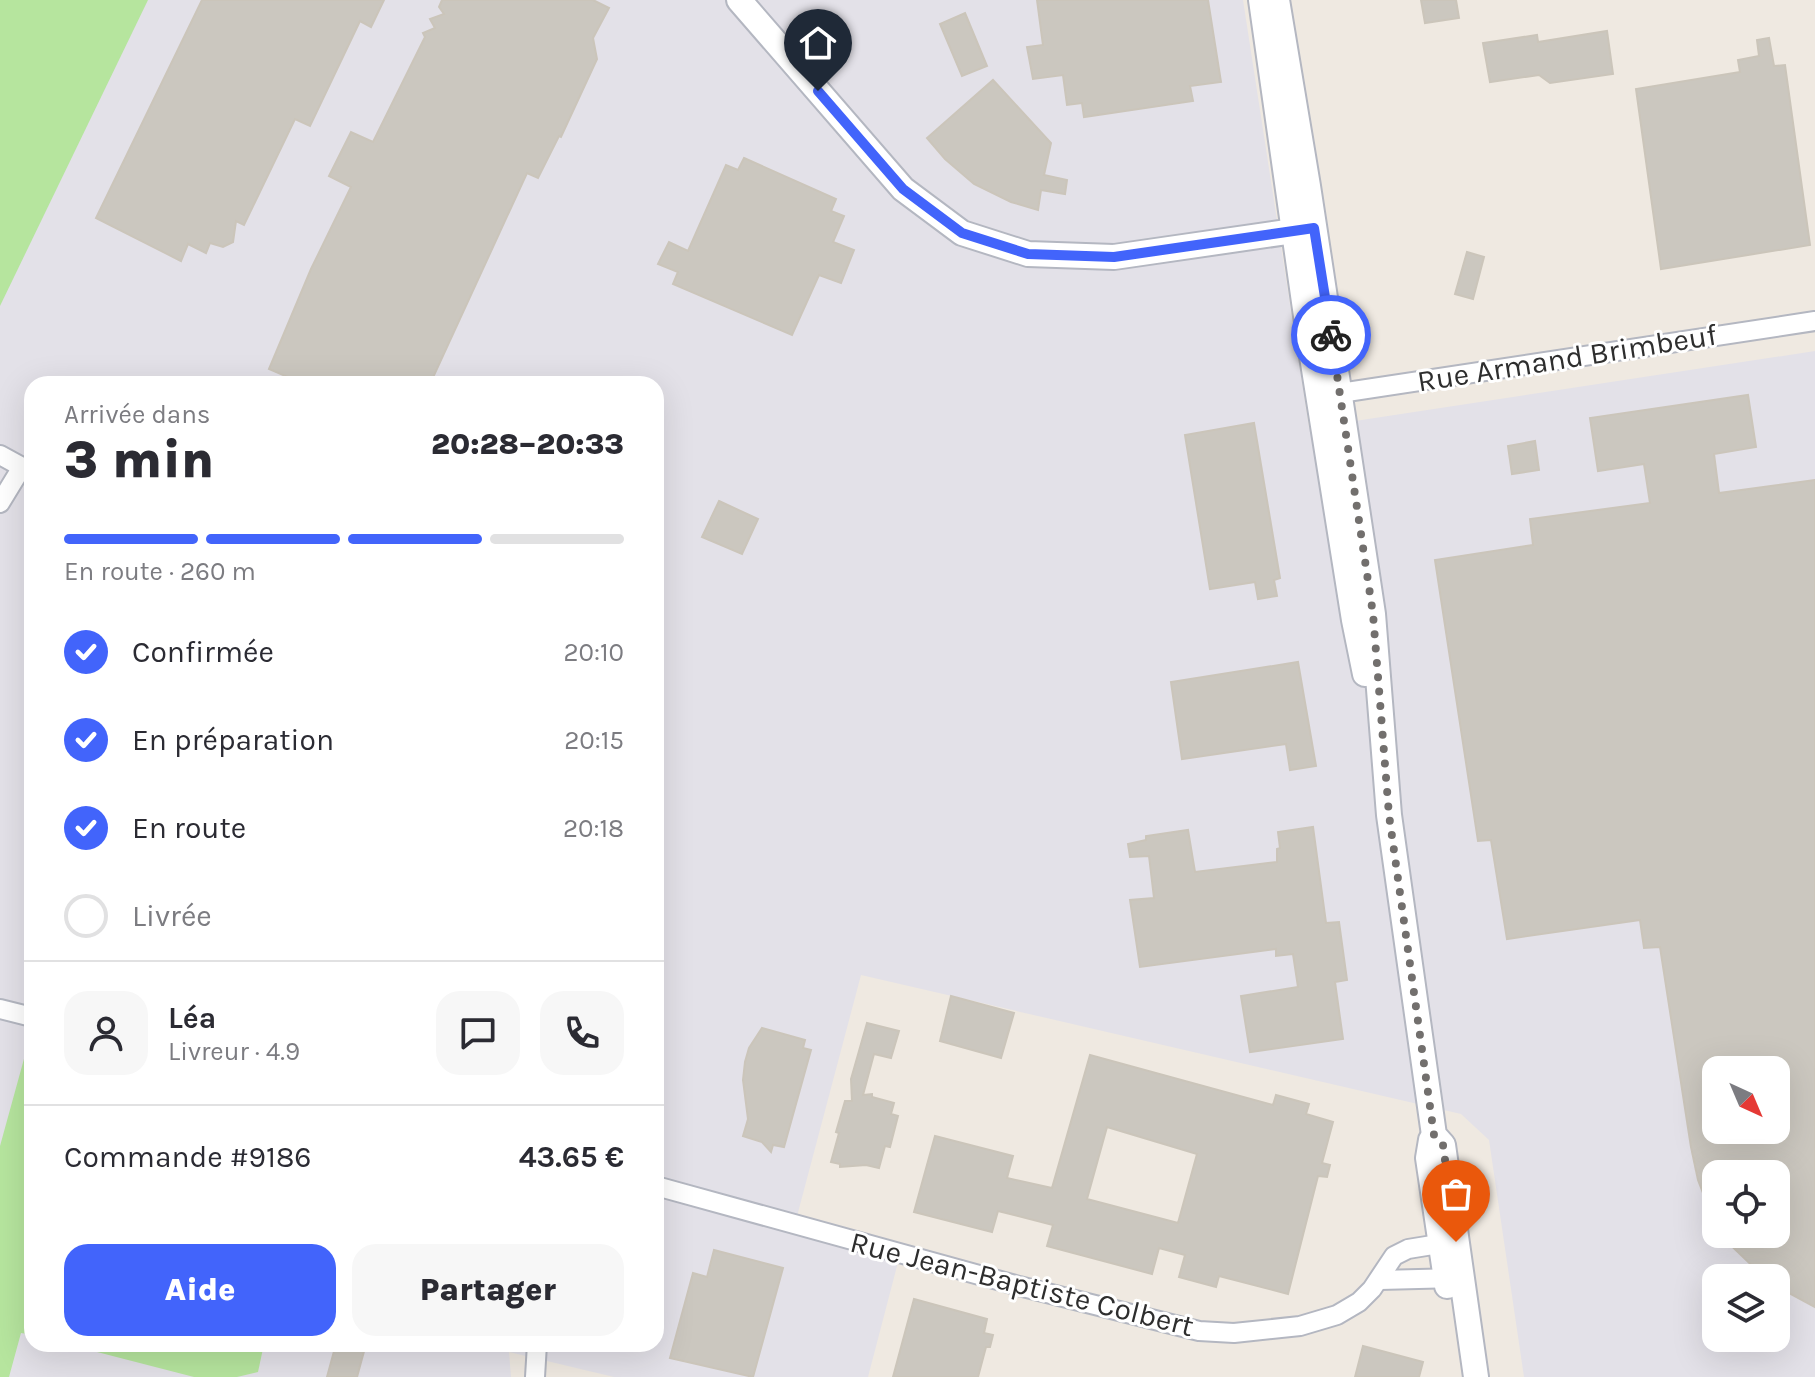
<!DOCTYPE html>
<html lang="fr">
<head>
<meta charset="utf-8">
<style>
  :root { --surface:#fff; --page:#f7f7f7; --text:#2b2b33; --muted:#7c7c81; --line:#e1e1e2; --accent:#4264fb }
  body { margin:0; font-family:Karla,sans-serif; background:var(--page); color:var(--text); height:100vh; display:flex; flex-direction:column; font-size:30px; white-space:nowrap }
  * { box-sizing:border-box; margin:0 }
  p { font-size:26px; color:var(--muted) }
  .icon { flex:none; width:44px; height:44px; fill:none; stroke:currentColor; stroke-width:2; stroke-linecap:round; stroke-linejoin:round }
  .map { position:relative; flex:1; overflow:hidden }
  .side { position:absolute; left:24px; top:376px; width:640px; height:976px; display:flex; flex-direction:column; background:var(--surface); border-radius:24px; box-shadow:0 8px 32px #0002 }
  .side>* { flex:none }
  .needle { width:52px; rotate:136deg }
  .fabs { position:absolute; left:1702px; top:1056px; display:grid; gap:16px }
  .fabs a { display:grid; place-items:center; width:88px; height:88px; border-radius:16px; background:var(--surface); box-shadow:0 8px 32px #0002; font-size:40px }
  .pin { position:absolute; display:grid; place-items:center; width:68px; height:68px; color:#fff; margin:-82px -34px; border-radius:50% 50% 50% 0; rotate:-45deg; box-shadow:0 0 8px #0007 }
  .pin .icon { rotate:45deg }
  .courier { position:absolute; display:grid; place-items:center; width:80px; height:80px; margin:-40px; border:6px solid #4264fb; border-radius:50%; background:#fff; color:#222; box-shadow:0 2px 10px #0007 }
  .overview em { font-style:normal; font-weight:800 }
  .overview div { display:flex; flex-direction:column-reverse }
  .overview { display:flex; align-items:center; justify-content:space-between; height:136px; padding:0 40px }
  h1 { font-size:52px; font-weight:800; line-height:60px }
  .bar { display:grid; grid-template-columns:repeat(4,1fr); gap:12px 8px; align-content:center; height:96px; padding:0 40px }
  .bar i { height:10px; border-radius:6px; background:var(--line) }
  .bar .active { background:var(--accent) }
  .bar p { grid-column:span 4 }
  .line { display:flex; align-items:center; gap:20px; padding:0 40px; border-top:2px solid var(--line) }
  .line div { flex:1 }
  .round { display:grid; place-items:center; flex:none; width:84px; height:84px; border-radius:24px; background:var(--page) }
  ol { padding:0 40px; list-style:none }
  li { display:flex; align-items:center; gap:24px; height:88px }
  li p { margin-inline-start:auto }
  li .icon { padding:8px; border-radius:50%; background:var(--accent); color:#fff; stroke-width:4 }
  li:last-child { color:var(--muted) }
  li i { width:44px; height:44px; border:4px solid var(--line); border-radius:50% }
  .action { display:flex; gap:16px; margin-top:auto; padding:16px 40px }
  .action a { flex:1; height:92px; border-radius:24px; background:var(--accent); color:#fff; font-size:32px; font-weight:800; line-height:92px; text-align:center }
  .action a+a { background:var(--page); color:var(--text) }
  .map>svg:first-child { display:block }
</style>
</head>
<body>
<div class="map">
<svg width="1815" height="1377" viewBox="0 0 1815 1377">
  <rect width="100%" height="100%" fill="#efe9e1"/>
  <!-- industrial -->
  <path fill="#e3e1e8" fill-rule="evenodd" d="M0,0H1243L1309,428L1815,351V1377H1524L1489,1140L1461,1114L861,975L796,1220L902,1247L868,1377H614L509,1352L511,1377H0ZM32,384H656V1344H32ZM1716,1070H1776V1130H1716ZM1716,1174H1776V1234H1716ZM1716,1278H1776V1338H1716Z"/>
  <!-- green -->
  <g fill="#b6e59e">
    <path d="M0,0H148L0,306Z"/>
    <path d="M30,1037L32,1038V1335L21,1333L9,1377H0V1146Z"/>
    <path d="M66,1344H264L258,1372L237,1377H194Z"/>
  </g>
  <!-- building -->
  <g fill="#cbc7bf" stroke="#cbc5ba" stroke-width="2" fill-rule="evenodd">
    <path d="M202,0H384L371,27L360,21L310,126L295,119L244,225L236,221L233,242L223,247L210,243L206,253L188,244L181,261L96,218Z"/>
    <path d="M442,0H593L609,8L593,38L597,59L561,137L559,136L538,178L527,173L430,384H304L269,369L311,269L351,187L329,176L351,132L373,142L425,37L423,33L435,28L430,19L444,14L439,7Z"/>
    <path d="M1037,0H1208L1221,82L1190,86L1193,101L1084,117L1082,103L1067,105L1063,75L1033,79L1027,47L1043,45Z"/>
    <path d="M1421,0H1456L1459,18L1425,23Z"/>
    <path d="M965,13L987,66L962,76L940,24Z"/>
    <path d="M1607,31L1613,74L1550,83L1539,75L1490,82L1483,43L1537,35L1538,42Z"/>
    <path d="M1769,38L1774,66L1785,65L1810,245L1661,269L1636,89L1740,72L1738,60L1759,56L1757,40Z"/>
    <path d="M993,80L1051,143L1044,175L1067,180L1065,194L1041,190L1038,210L1011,202L974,184L945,159L927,138Z"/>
    <path d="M744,158L836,199L831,211L844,216L833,242L854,250L841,283L819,275L792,335L673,284L678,272L658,264L669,242L688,251L726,165L738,170Z"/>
    <path d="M1467,252L1484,257L1473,299L1455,294Z"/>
    <path d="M1748,395L1756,447L1714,454L1719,493L1815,480V1307L1776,1286V1278H1765L1719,1234H1776V1174H1716L1715,1224L1698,1180L1691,1147L1660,947L1644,948L1640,920L1507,939L1491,840L1478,841L1435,560L1533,545L1530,519L1650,503L1644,464L1598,471L1590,418ZM1716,1070H1776V1130H1716Z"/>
    <path d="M1254,423L1280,578L1274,580L1277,596L1258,599L1255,582L1210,589L1185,435Z"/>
    <path d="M1535,441L1539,470L1512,474L1508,446Z"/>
    <path d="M719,501L758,519L742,554L702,537Z"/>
    <path d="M1298,662L1316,766L1290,770L1286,744L1182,759L1171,682Z"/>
    <path d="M1313,827L1326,923L1339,922L1347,980L1335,982L1343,1039L1250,1052L1241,996L1298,987L1293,954L1276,956V949L1140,967L1130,900L1154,898L1149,856L1130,857L1128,844L1146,840V836L1188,830L1195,872L1277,862V849L1280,848L1278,832Z"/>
    <path d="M951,996L1014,1013L1001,1058L940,1041Z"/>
    <path d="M867,1023L899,1031L891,1058L874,1054L863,1095L872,1094V1097L894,1103L891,1114L898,1116L890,1147L885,1146L879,1168L866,1165L840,1167V1164L831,1162L839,1133L836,1132L845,1101H852L851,1079Z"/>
    <path d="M762,1028L805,1040L803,1048L811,1050L784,1147L773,1145L771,1152L762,1142L743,1136L748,1119L743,1080L745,1062L749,1048Z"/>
    <path d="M1090,1055L1273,1105L1276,1095L1309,1104L1306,1114L1333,1122L1322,1163L1330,1165L1327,1177L1318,1176L1288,1294L1219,1276L1216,1287L1179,1277L1185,1255L1159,1248L1152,1274L1047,1246L1053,1225L998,1211L992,1232L914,1212L935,1136L1013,1156L1007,1178L1052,1188ZM1107,1127L1197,1154L1178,1223L1087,1199Z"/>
    <path d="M714,1250L783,1268L753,1377L670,1358L693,1273L707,1277Z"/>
    <path d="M914,1299L987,1319L984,1333L993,1335L990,1347H986L978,1377H893Z"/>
    <path d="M336,1344H366L357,1377H327Z"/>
    <path d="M1363,1346L1423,1362L1419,1377H1355Z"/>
  </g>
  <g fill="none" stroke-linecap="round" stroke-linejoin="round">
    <!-- street casing -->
    <g stroke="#b4b7c1" stroke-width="22">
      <g id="street">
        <path d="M1327,395L1815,321"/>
        <path d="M0,455L22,467L0,503"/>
        <path d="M0,1009L32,1017"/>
        <path d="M656,1186L1019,1286L1199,1331L1234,1333L1300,1326L1337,1315L1359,1302L1372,1289L1394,1256L1408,1249L1451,1242"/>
        <path d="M1380,1280L1457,1278"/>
        <path d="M535,1377L537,1344"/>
      </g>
    </g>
    <!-- secondary casing -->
    <g stroke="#b4b7c1" stroke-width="28">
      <g id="secondary">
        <path d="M739,0L903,189L962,233L1028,254L1114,257L1308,229"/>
        <path d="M1261,0L1310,344L1354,620L1365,674"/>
        <path d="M1277,0L1308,186L1373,614L1389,815L1434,1135L1443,1145L1476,1377"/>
        <path d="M1431,1140L1428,1158L1447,1286"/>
      </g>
    </g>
    <!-- street -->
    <use href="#street" stroke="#fff" stroke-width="18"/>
    <!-- secondary -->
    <use href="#secondary" stroke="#fff" stroke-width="24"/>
  </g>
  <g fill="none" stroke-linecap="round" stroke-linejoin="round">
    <!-- done -->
    <path stroke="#726f6d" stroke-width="8" stroke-dasharray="0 14.4" d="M1331,335L1373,614L1389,815L1434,1135L1443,1145L1456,1242"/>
    <!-- route -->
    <path stroke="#4264fb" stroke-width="10" d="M818,91L903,189L962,233L1028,254L1114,257L1314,228L1331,335"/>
  </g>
  <g text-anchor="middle" stroke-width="6" stroke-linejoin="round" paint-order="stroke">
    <!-- street labels -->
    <g font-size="30" fill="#2e2e2e" stroke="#fff">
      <text transform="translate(1567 358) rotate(-9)" y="10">Rue Armand Brimbeuf</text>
      <text transform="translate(1022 1284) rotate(14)" y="10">Rue Jean-Baptiste Colbert</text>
    </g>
  </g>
</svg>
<div class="fabs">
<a><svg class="needle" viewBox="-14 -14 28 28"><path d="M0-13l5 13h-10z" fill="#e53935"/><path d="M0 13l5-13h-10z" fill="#7c7c81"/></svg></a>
<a><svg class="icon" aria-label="locate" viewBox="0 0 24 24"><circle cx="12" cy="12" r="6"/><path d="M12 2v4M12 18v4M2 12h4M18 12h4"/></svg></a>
<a><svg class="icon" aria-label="layers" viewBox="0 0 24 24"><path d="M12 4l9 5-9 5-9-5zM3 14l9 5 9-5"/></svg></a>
</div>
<div class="pin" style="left:1456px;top:1242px;background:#ea580c"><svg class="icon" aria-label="bag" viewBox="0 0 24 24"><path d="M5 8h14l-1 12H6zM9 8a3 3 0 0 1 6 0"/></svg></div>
<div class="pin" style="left:818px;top:91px;background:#1f2937"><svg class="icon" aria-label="home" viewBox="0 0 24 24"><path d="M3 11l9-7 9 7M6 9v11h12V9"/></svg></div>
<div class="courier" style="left:1331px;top:335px"><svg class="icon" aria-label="bike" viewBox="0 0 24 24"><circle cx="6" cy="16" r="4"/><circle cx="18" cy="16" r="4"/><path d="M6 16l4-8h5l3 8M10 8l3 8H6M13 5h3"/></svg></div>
<section class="side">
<div class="overview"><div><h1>3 min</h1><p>Arrivée dans</p></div><em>20:28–20:33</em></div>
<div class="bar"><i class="active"></i><i class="active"></i><i class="active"></i><i></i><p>En route · 260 m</p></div>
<ol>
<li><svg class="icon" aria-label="check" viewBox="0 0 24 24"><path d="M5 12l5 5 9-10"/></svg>Confirmée<p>20:10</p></li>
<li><svg class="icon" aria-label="check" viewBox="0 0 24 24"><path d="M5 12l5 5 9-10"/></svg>En préparation<p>20:15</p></li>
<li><svg class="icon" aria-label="check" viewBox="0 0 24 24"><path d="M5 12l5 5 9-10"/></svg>En route<p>20:18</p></li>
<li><i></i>Livrée</li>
</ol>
<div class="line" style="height:144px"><a class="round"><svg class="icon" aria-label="person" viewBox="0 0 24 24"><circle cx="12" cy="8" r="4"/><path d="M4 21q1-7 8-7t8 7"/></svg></a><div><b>Léa</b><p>Livreur · 4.9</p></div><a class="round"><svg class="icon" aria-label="chat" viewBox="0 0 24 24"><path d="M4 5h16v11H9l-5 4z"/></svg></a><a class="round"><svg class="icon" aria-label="phone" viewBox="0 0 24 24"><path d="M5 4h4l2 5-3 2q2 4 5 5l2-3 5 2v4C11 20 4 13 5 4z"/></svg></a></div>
<div class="line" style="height:104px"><div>Commande #9186</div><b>43.65 €</b></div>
<div class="action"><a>Aide</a><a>Partager</a></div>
</section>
</div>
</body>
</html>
